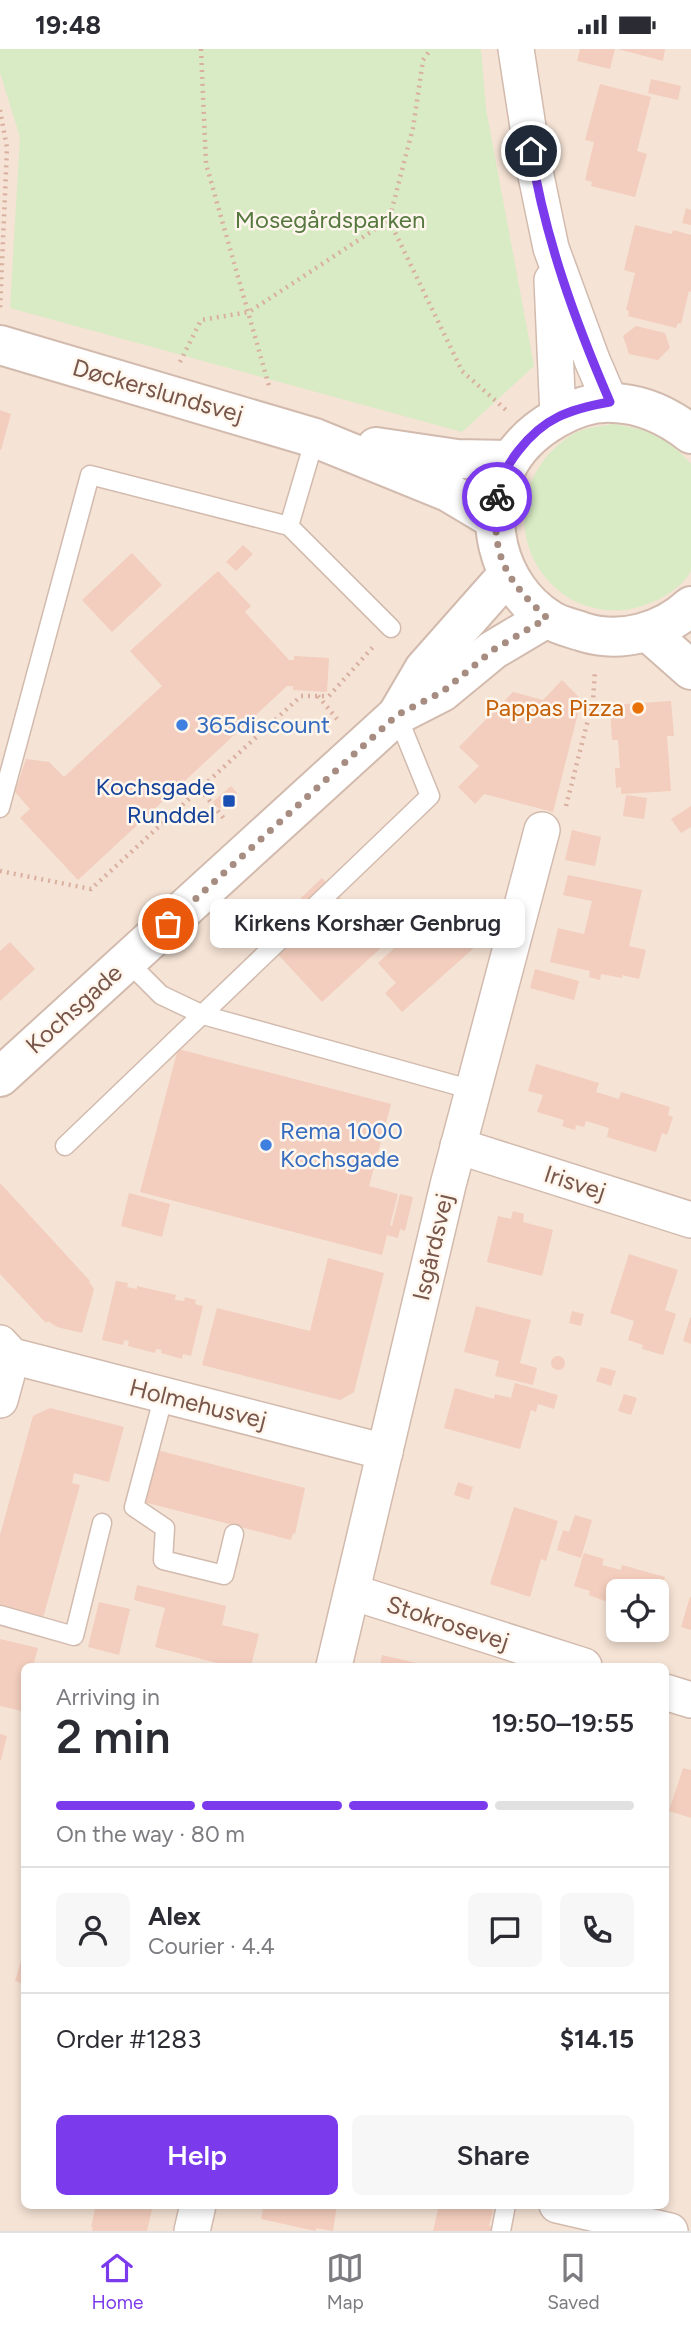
<!DOCTYPE html>
<html lang="en">
<head>
<meta charset="utf-8">
<style>
  :root { --surface:#fff; --page:#f7f7f7; --text:#2b2b33; --muted:#7c7c81; --line:#e1e1e2; --accent:#7c3aed }
  body { margin:0; font-family:Figtree,sans-serif; background:var(--page); color:var(--text); height:100vh; display:flex; flex-direction:column; font-size:26px; white-space:nowrap }
  * { box-sizing:border-box; margin:0 }
  p { font-size:23px; color:var(--muted) }
  .icon { flex:none; width:38px; height:38px; fill:none; stroke:currentColor; stroke-width:2; stroke-linecap:round; stroke-linejoin:round }
  .map { position:relative; flex:1; overflow:hidden }
  .details { position:absolute; left:21px; top:1614px; width:648px; height:546px; display:flex; flex-direction:column; background:var(--surface); border-radius:10px; box-shadow:0 4px 10px #0003 }
  .details>* { flex:none }
  .controls { position:absolute; left:606px; top:1530px; display:grid; gap:14px }
  .controls a { display:grid; place-items:center; width:63px; height:63px; border-radius:10px; background:var(--surface); box-shadow:0 4px 10px #0003; font-size:35px }
  .pin { position:absolute; display:grid; place-items:center; width:60px; height:60px; color:#fff; margin:-30px; border:4px solid #fff; border-radius:50%; box-shadow:0 2px 7px #0007 }
  .courier { position:absolute; display:grid; place-items:center; width:70px; height:70px; margin:-35px; border:5px solid #7c3aed; border-radius:50%; background:#fff; color:#222; box-shadow:0 2px 9px #0007 }
  .bubble { position:absolute; height:49px; border-radius:10px; background:var(--surface); box-shadow:0 4px 10px #0003; font-size:23px; font-weight:600; line-height:49px; text-align:center }
  .overview em { font-style:normal; font-weight:600 }
  .overview div { display:flex; flex-direction:column-reverse }
  .overview { display:flex; align-items:center; justify-content:space-between; height:119px; padding:0 35px }
  h1 { font-size:46px; font-weight:600; line-height:52px }
  .bar { display:grid; grid-template-columns:repeat(4,1fr); gap:10px 7px; align-content:center; height:84px; padding:0 35px }
  .bar i { height:9px; border-radius:5px; background:var(--line) }
  .bar .selected { background:var(--accent) }
  .bar p { grid-column:span 4 }
  .line { display:flex; align-items:center; gap:18px; padding:0 35px; border-top:2px solid var(--line) }
  .line div { flex:1 }
  .round { display:grid; place-items:center; flex:none; width:74px; height:74px; border-radius:10px; background:var(--page) }
  .action { display:flex; gap:14px; margin-top:auto; padding:14px 35px }
  .action a { flex:1; height:80px; border-radius:10px; background:var(--accent); color:#fff; font-size:28px; font-weight:600; line-height:80px; text-align:center }
  .action a+a { background:var(--page); color:var(--text) }
  .status { display:flex; justify-content:space-between; align-items:center; height:49px; padding:0 35px; background:var(--surface); direction:ltr }
  .status svg { height:19px; fill:currentColor }
  .tab-bar { display:flex; justify-content:space-around; align-items:center; height:98px; border-top:2px solid var(--line); background:var(--surface); font-size:19px; color:var(--muted) }
  .tab-bar a { display:grid; justify-items:center; gap:4px }
  .tab-bar .selected { color:var(--accent) }
  .map>svg:first-child { display:block }
</style>
</head>
<body>
<div class="status"><b>19:48</b><svg viewBox="0 0 49 12"><path d="M0 12V9h3v3zM5 12V6h3v6zM10 12V3h3v9zM15 12V0h3v12zM26 1h20v11H26zM47 4h2v5h-2z"/></svg></div>
<div class="map">
<svg width="691" height="2182" viewBox="0 0 691 2182">
  <rect width="100%" height="100%" fill="#fdf2e6"/>
  <!-- residential -->
  <path fill="#f5e3d5" fill-rule="evenodd" d="M0,0H691V2182H0ZM618,1542H656V1580H618ZM24,1617H665V2156H24Z"/>
  <!-- green -->
  <g fill="#d8ebc4">
    <path d="M0,0H481L486,60L534,317L462,383L10,259L20,88L0,24Z"/>
    <path d="M613,375C651,381 665,386 691,415C691,442 691,468 691,495C691,502 691,514 691,521C686,536 659,552 645,556C639,558 631,560 625,561C539,568 493,469 548,406C557,396 569,386 582,381C592,378 603,377 613,375Z"/>
  </g>
  <!-- building -->
  <g fill="#f3cdbd">
    <path d="M580,0H615L610,20L577,12Z"/>
    <path d="M618,0H665L663,12Z"/>
    <path d="M651,30L681,37L678,51L648,44Z"/>
    <path d="M600,35L651,48L637,102L647,105L635,148L591,137L592,133L585,131L594,93L585,91Z"/>
    <path d="M686,159L691,161V176L682,174Z"/>
    <path d="M635,176L672,185L673,181L691,186V243L689,242L681,275L678,274L676,279L628,267L629,262L626,261L635,224L624,221Z"/>
    <path d="M636,277L665,284L670,299L658,311L629,305L623,287Z"/>
    <path d="M0,361L11,365L1,401H0Z"/>
    <path d="M243,496L253,505L236,522L226,513Z"/>
    <path d="M132,504L162,536L112,583L82,551Z"/>
    <path d="M218,522L251,557L245,563L289,611H294V607L329,609L327,643L293,641V637H287L78,831L20,769L30,760L15,743L26,710L49,713L64,728L162,637L130,602Z"/>
    <path d="M562,631L579,648L569,658L579,660L553,763L484,745L475,755L458,738L479,717L459,698L513,643L543,651Z"/>
    <path d="M671,652L674,687H667L671,742L621,745V738L616,739L615,719H620L618,691H612L610,656Z"/>
    <path d="M231,737L237,744L219,760L213,753Z"/>
    <path d="M626,746L647,749L644,770L623,767Z"/>
    <path d="M691,757V778L681,784L671,770Z"/>
    <path d="M572,781L601,788L595,817L565,811Z"/>
    <path d="M568,826L642,841L629,897L646,901L639,930L622,926V929L601,925L600,931L589,928L590,922L550,913L558,879L584,885L592,852L563,846Z"/>
    <path d="M322,829L384,896L322,953L261,887Z"/>
    <path d="M439,858L476,897L402,963L385,944L396,934L378,914Z"/>
    <path d="M10,893L35,920L0,952V902Z"/>
    <path d="M535,920L579,932L574,951L530,939Z"/>
    <path d="M178,1000L391,1055L369,1137L398,1145L390,1176L392,1177L400,1145L413,1148L405,1182L400,1180L398,1189L387,1186L382,1206L140,1143Z"/>
    <path d="M536,1015L599,1034L596,1043L619,1050L621,1043L670,1058L668,1066L673,1068L667,1086L662,1084L656,1103L607,1088L609,1079L586,1072L584,1078L576,1076L575,1081L562,1077L564,1071L537,1063L543,1046L528,1042Z"/>
    <path d="M0,1134L90,1232L89,1233L94,1240L82,1284L57,1278L48,1272L46,1274L0,1225Z"/>
    <path d="M129,1144L170,1155L162,1188L121,1177Z"/>
    <path d="M513,1162L524,1165L523,1173L553,1181L542,1227L487,1213L498,1167L511,1170Z"/>
    <path d="M629,1205L678,1221L665,1261L676,1265L663,1306L642,1300L643,1296L628,1291L634,1272L610,1264Z"/>
    <path d="M328,1209L384,1224L354,1343L340,1351L202,1316L217,1259L310,1282Z"/>
    <path d="M116,1232L128,1234L127,1238L137,1240V1237L176,1246L175,1251L184,1252L185,1248L196,1251L195,1255L203,1257L191,1307L183,1305L182,1310L161,1304L162,1301L156,1300L155,1304L128,1297L129,1292L124,1291L123,1296L102,1291Z"/>
    <path d="M476,1257L531,1271L520,1314L537,1319L533,1336L495,1327L499,1312L464,1303Z"/>
    <path d="M572,1262L584,1265L581,1277L569,1274Z"/>
    <path d="M690,1269H691V1295L683,1292Z"/>
    <circle cx="558" cy="1314" r="7"/>
    <path d="M601,1318L616,1322L611,1337L596,1332Z"/>
    <path d="M515,1334L558,1346L554,1360L538,1355L536,1363L531,1361L520,1400L444,1379L455,1339L494,1350L495,1345L511,1349Z"/>
    <path d="M624,1345L637,1349L631,1366L618,1362Z"/>
    <path d="M50,1359L124,1378L109,1433L74,1424L72,1434L80,1436L43,1569L0,1556V1486L33,1367Z"/>
    <path d="M157,1401L305,1439L295,1485L293,1484L291,1491L144,1453Z"/>
    <path d="M458,1433L473,1438L469,1451L454,1446Z"/>
    <path d="M514,1458L558,1472L546,1512L541,1510L530,1548L490,1535Z"/>
    <path d="M575,1466L592,1471L581,1509L557,1501L563,1481L569,1483Z"/>
    <path d="M584,1504L604,1510L602,1516L621,1521L622,1516L665,1528L657,1553L656,1542H618V1557L589,1546L590,1542L574,1537Z"/>
    <path d="M137,1536L226,1557L222,1576L259,1585L251,1617H229L155,1598L165,1559L134,1551Z"/>
    <path d="M690,1548H691V1581L681,1578Z"/>
    <path d="M99,1553L130,1560L119,1606L88,1598Z"/>
    <path d="M0,1590L38,1599L33,1617H24V1651L22,1662L0,1657Z"/>
    <path d="M382,1606L425,1616V1617H380Z"/>
    <path d="M0,1685L7,1687L1,1711H0Z"/>
    <path d="M683,1719L691,1721V1769L669,1762Z"/>
    <path d="M24,1902V1935L15,1932Z"/>
    <path d="M96,2156H153L147,2182H92L93,2178H91Z"/>
    <path d="M264,2156H337L333,2182L316,2179V2182L261,2170Z"/>
    <path d="M439,2156H474L493,2161L489,2177L497,2178L496,2182H433Z"/>
  </g>
  <g fill="none" stroke-linecap="round" stroke-linejoin="round">
    <!-- service casing -->
    <g stroke="#d2bbae" stroke-width="21">
      <g id="service">
        <path d="M289,477L315,389"/>
        <path d="M0,759L90,426L289,477L391,579"/>
        <path d="M127,912L161,946L203,966L473,1041"/>
        <path d="M65,1097L430,747L397,666"/>
        <path d="M164,1346L134,1458L165,1479L163,1511L224,1526L234,1485"/>
        <path d="M0,1566L74,1587L102,1474"/>
        <path d="M501,2182L506,2156"/>
      </g>
    </g>
    <!-- minor casing -->
    <g stroke="#d2bbae" stroke-width="38">
      <g id="minor">
        <path d="M516,0L534,117L551,199L592,311L610,353"/>
        <path d="M552,231L558,368"/>
        <path d="M458,1097L691,1171"/>
        <path d="M0,1294L12,1307L385,1403"/>
        <path d="M0,1351L12,1307"/>
        <path d="M352,1543L584,1617"/>
        <path d="M334,1617L448,1136L542,781"/>
        <path d="M665,1643L691,1651"/>
        <path d="M557,2156L670,2182"/>
        <path d="M192,2182L198,2156"/>
      </g>
    </g>
    <!-- tertiary casing -->
    <g stroke="#d2bbae" stroke-width="42">
      <g id="tertiary">
        <path d="M0,296L315,389L448,443L495,471"/>
        <path d="M691,385C668,367 643,355 614,354C576,351 530,380 511,411C479,463 497,537 549,570C559,577 572,579 583,583C621,595 663,583 691,557"/>
        <path d="M376,398L457,410L511,411"/>
        <path d="M648,583L691,621"/>
        <path d="M397,666L424,620L508,525"/>
        <path d="M0,1028L397,666L442,643L493,601L547,569"/>
      </g>
    </g>
    <!-- path -->
    <g stroke="#d9b0a0" stroke-width="4.5" stroke-dasharray="2 5" stroke-linecap="butt">
      <path d="M201,0L206,115L269,337"/>
      <path d="M0,61L7,99L0,261"/>
      <path d="M389,171L462,322L506,361"/>
      <path d="M180,313L201,271L249,263L389,171L413,79L423,11L431,0"/>
      <path d="M318,647L337,670"/>
      <path d="M200,740L226,772"/>
      <path d="M566,757L593,651L595,622"/>
      <path d="M0,822L91,840L301,647H329L373,598"/>
    </g>
    <!-- service -->
    <use href="#service" stroke="#fff" stroke-width="18"/>
    <!-- minor -->
    <use href="#minor" stroke="#fff" stroke-width="35"/>
    <!-- tertiary -->
    <use href="#tertiary" stroke="#fff" stroke-width="38"/>
  </g>
  <g fill="none" stroke-linecap="round" stroke-linejoin="round">
    <!-- done -->
    <path stroke="#a78d81" stroke-width="7" stroke-dasharray="0 12.6" d="M168,875L397,666L442,643L493,601L547,569C505,530 491,506 497,448"/>
    <!-- route -->
    <path stroke="#7c3aed" stroke-width="9" d="M497,448C500,418 531,381 558,368C574,360 593,356 610,353C575,272 545,189 531,102"/>
  </g>
  <!-- markers -->
  <circle fill="#e8710a" stroke="#fff6ed" stroke-width="2.5" cx="638" cy="659" r="7"/>
  <g fill="#3f7fe0" stroke="#fff6ed" stroke-width="2.5">
    <circle cx="182" cy="676" r="7"/>
    <circle cx="266" cy="1096" r="7"/>
  </g>
  <rect fill="#1a4fb4" stroke="#fff6ed" stroke-width="2.5" x="222" y="745" width="14" height="14" rx="3.5"/>
  <g text-anchor="middle" stroke-width="5" stroke-linejoin="round" paint-order="stroke">
    <!-- park labels -->
    <g font-size="24" fill="#55783f" stroke="#fff6ed">
      <text x="330" y="179">Mosegårdsparken</text>
    </g>
    <!-- street labels -->
    <g font-size="24" fill="#78564a" stroke="#fff6ed">
      <text transform="translate(158 342) rotate(16)" y="8">Døckerslundsvej</text>
      <text transform="translate(74 960) rotate(-42)" y="8">Kochsgade</text>
      <text transform="translate(575 1134) rotate(18)" y="8">Irisvej</text>
      <text transform="translate(433 1198) rotate(-77)" y="8">Isgårdsvej</text>
      <text transform="translate(198 1355) rotate(14)" y="8">Holmehusvej</text>
      <text transform="translate(448 1574) rotate(18)" y="8">Stokrosevej</text>
    </g>
    <!-- food labels -->
    <g font-size="24" fill="#c56008" stroke="#fff6ed" text-anchor="end">
      <text x="624" y="667">Pappas Pizza</text>
    </g>
    <!-- shop labels -->
    <g font-size="24" fill="#366cbe" stroke="#fff6ed" text-anchor="start">
      <text x="196" y="684">365discount</text>
      <text x="280" y="1090">Rema 1000<tspan x="280" dy="28">Kochsgade</tspan></text>
    </g>
    <!-- transit labels -->
    <g font-size="24" fill="#164399" stroke="#fff6ed" text-anchor="end">
      <text x="215" y="746">Kochsgade<tspan x="215" dy="28">Runddel</tspan></text>
    </g>
  </g>
</svg>
<div class="controls">
<a><svg class="icon" aria-label="locate" viewBox="0 0 24 24"><circle cx="12" cy="12" r="6"/><path d="M12 2v4M12 18v4M2 12h4M18 12h4"/></svg></a>
</div>
<div class="pin" style="left:168px;top:875px;background:#ea580c"><svg class="icon" aria-label="bag" viewBox="0 0 24 24"><path d="M5 8h14l-1 12H6zM9 8a3 3 0 0 1 6 0"/></svg></div>
<div class="pin" style="left:531px;top:102px;background:#1f2937"><svg class="icon" aria-label="home" viewBox="0 0 24 24"><path d="M3 11l9-7 9 7M6 9v11h12V9"/></svg></div>
<div class="courier" style="left:497px;top:448px"><svg class="icon" aria-label="bike" viewBox="0 0 24 24"><circle cx="6" cy="16" r="4"/><circle cx="18" cy="16" r="4"/><path d="M6 16l4-8h5l3 8M10 8l3 8H6M13 5h3"/></svg></div>
<div class="bubble" style="left:210px;top:850px;width:315px">Kirkens Korshær Genbrug</div>
<section class="details">
<div class="overview"><div><h1>2 min</h1><p>Arriving in</p></div><em>19:50–19:55</em></div>
<div class="bar"><i class="selected"></i><i class="selected"></i><i class="selected"></i><i></i><p>On the way · 80 m</p></div>
<div class="line" style="height:126px"><a class="round"><svg class="icon" aria-label="person" viewBox="0 0 24 24"><circle cx="12" cy="8" r="4"/><path d="M4 21q1-7 8-7t8 7"/></svg></a><div><b>Alex</b><p>Courier · 4.4</p></div><a class="round"><svg class="icon" aria-label="chat" viewBox="0 0 24 24"><path d="M4 5h16v11H9l-5 4z"/></svg></a><a class="round"><svg class="icon" aria-label="phone" viewBox="0 0 24 24"><path d="M5 4h4l2 5-3 2q2 4 5 5l2-3 5 2v4C11 20 4 13 5 4z"/></svg></a></div>
<div class="line" style="height:91px"><div>Order #1283</div><b>$14.15</b></div>
<div class="action"><a>Help</a><a>Share</a></div>
</section>
</div>
<nav class="tab-bar">
<a class="selected"><svg class="icon" aria-label="home" viewBox="0 0 24 24"><path d="M3 11l9-7 9 7M6 9v11h12V9"/></svg>Home</a>
<a><svg class="icon" aria-label="map" viewBox="0 0 24 24"><path d="M3 6l6-2 6 2 6-2v14l-6 2-6-2-6 2zM9 4v14M15 6v14"/></svg>Map</a>
<a><svg class="icon" aria-label="saved" viewBox="0 0 24 24"><path d="M7 4h10v16l-5-4-5 4z"/></svg>Saved</a>
</nav>
</body>
</html>
